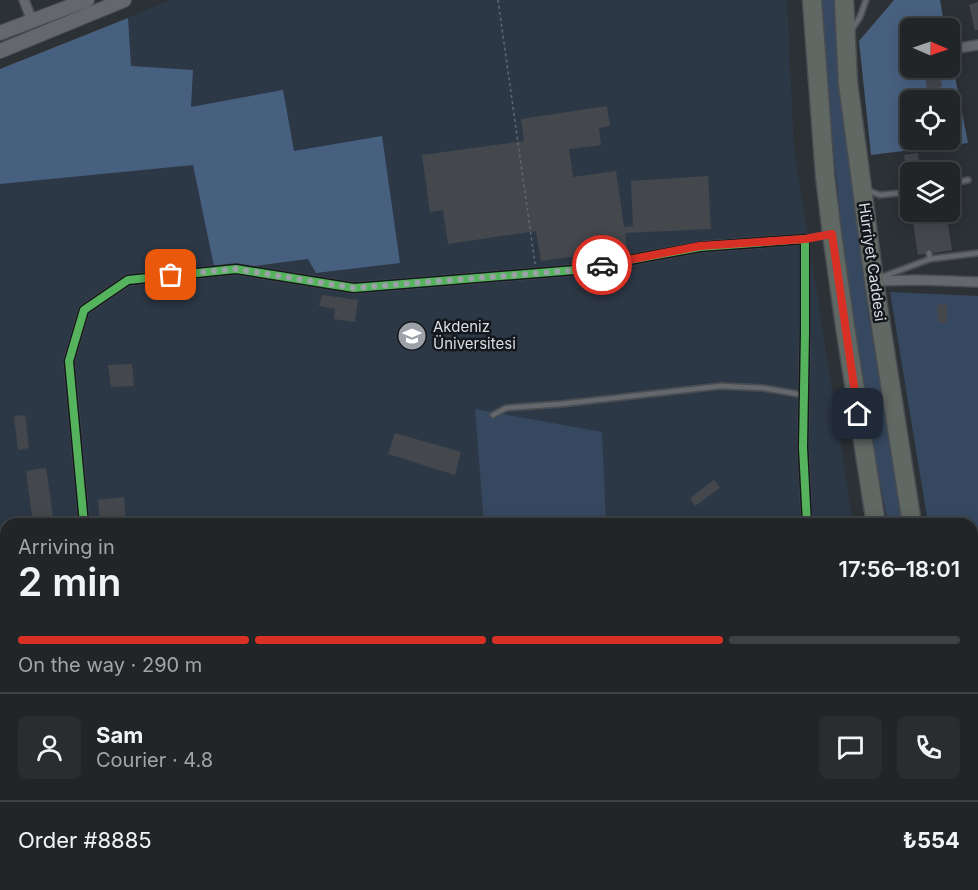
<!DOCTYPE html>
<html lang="en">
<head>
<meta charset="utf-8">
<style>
  :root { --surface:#212528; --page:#292d30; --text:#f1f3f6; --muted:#a2a5a8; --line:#3e4245; --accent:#d93025 }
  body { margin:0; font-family:Inter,sans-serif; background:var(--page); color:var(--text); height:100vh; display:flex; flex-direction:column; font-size:22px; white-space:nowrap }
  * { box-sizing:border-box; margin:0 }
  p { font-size:20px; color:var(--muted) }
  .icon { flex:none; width:33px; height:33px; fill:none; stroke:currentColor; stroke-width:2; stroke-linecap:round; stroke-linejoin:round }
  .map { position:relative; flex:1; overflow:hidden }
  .drawer { position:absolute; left:0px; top:518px; width:978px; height:374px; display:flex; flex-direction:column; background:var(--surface); border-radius:18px 18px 0 0; box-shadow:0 3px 15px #0003,0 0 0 2px var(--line) }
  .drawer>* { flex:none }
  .needle { width:39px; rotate:92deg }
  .controls { position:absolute; left:900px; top:18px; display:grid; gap:12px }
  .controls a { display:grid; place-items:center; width:60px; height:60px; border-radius:9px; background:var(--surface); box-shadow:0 3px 15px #0003,0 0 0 2px var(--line); font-size:30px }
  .pin { position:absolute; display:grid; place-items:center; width:51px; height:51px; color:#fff; margin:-26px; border-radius:12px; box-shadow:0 3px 9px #0006 }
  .courier { position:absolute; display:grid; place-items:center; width:60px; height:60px; margin:-30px; border:4px solid #d93025; border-radius:50%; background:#fff; color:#222; box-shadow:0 2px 8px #0007 }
  .overview em { font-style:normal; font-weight:600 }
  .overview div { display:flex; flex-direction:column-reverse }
  .overview { display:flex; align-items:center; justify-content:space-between; height:102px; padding:0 18px }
  h1 { font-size:39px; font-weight:600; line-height:45px }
  .bar { display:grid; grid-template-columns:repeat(4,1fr); gap:9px 6px; align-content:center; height:72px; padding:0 18px }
  .bar i { height:8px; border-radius:4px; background:var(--line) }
  .bar .current { background:var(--accent) }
  .bar p { grid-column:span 4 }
  .line { display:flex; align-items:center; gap:15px; padding:0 18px; border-top:2px solid var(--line) }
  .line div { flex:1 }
  .round { display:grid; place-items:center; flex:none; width:63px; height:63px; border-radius:9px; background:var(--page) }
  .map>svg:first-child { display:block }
</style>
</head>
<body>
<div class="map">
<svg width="978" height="890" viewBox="0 0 978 890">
  <rect width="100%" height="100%" fill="#2c3136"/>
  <!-- built -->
  <path fill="#2d3846" d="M171,0H787L794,148L853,523L6,524V885H909L910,890H0V70Z"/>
  <!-- green -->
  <g fill="#364860">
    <path d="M820,0H837L844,106L868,313L904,523H888L874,452L864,405L850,310L825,70Z"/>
    <path d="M890,292L978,296V543L972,544V524L928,523Z"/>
    <path d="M475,409L602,432L606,523H484Z"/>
    <rect x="0" y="608" width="6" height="72"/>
    <path d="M0,793H6V885H101V890H0Z"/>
  </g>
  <!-- forest -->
  <g fill="#486080" fill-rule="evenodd">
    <path d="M894,0H940L945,28H910V68H950V51L968,143L871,155L859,41ZM910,100H950V140H910Z"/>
    <path d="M128,18L131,66L193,70L191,107L283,90L294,151L382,136L400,263L316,273L308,259L215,271L193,165L0,184V69Z"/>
  </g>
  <!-- building -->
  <g fill="#44484d">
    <path d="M978,2V30H975L969,5Z"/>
    <path d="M940,72L942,87L927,90L925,74Z"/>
    <path d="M607,106L610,126L599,128L601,145L569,149L573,177L616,171L624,227L633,226L631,181L708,176L711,229L625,233L627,249L541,261L536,231L448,244L443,210L430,212L422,155L524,141L521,119Z"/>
    <path d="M918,153L920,172H907L904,155Z"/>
    <path d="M946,212L952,250L934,253L932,250L929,249L926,250L925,254L918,255L912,216L919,215L920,219H924L927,218V214Z"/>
    <path d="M322,295L358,300L355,322L334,319L335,309L319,306Z"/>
    <path d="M947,304V323H938L937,305Z"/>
    <path d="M132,364L134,386L111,387L108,365Z"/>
    <path d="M25,415L29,448L18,450L14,416Z"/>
    <path d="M395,433L461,452L455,475L388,454Z"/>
    <path d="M46,468L54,524H33L26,471Z"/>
    <path d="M714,480L720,488L695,506L690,498Z"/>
    <path d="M124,497L126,524H100L98,500Z"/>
  </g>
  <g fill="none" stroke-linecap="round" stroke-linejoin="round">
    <!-- lane casing -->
    <g stroke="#494d52" stroke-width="8">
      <g id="lane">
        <path d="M852,29L860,17L866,0"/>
        <path d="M950,184L968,180"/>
        <path d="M866,190L880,195L910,192"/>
        <path d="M923,212V215"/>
        <path d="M805,239L829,234"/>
        <path d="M930,259L978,253"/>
        <path d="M879,278L930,259L929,253"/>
        <path d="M493,415L506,408L561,404L721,386L763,388L804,395"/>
        <path d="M972,807L978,843"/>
      </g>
    </g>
    <!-- street casing -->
    <g stroke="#494d52" stroke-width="12">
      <g id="street">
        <path d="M24,0L32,21"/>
        <path d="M958,48L978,45"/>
        <path d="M874,281L919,280L978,282"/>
        <path d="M84,524L69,361L84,310L128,280L236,269L354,288L575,270L700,247L805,239V332L803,448L807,524"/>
        <path d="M0,780H6"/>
        <path d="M117,885L118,890"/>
        <path d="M852,890V885"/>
      </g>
    </g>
    <!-- secondary casing -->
    <g stroke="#494d52" stroke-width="16">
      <g id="secondary">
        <path d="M0,33L87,0"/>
        <path d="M0,51L124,0"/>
        <path d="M972,750L978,747"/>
      </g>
    </g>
    <!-- highway casing -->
    <g stroke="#494d52" stroke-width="21">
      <g id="highway">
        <path d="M812,0L825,176L832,234L845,326L876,524"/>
        <path d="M844,0L848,83L862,188L874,281L912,524"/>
        <path d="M932,885L933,890"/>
        <path d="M967,885L968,890"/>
      </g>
    </g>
    <!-- path -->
    <path stroke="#63676b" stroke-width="1.5" stroke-dasharray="3 3" stroke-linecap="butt" d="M498,0L535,264"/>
    <!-- lane -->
    <use href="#lane" stroke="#64676c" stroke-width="4.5"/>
    <!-- street -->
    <use href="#street" stroke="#64676c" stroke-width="9"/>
    <!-- secondary -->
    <use href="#secondary" stroke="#64676c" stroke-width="14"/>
    <!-- highway -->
    <use href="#highway" stroke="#606864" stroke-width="18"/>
    <!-- cycleway casing -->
    <g stroke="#14171c" stroke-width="11">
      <path id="cycleway" d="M84,524L69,361L84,310L128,280L236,269L354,288L575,270L700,247L805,239V332L803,448L807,524"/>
    </g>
    <!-- cycleway -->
    <use href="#cycleway" stroke="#56b35d" stroke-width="8"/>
  </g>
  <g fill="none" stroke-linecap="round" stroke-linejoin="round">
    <!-- done -->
    <path stroke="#9ca1a8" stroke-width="6" stroke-dasharray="0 10.8" d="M171,275L236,269L354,288L576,270L602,265"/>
    <!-- route -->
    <path stroke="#d93025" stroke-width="8" d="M602,265L700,246L805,239L832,234L858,414"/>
  </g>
  <!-- icons -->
  <defs>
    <g id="university-disc" transform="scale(1.5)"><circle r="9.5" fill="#9ca1a8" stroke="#14171c"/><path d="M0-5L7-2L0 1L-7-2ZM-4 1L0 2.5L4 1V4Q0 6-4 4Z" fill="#fff"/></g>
  </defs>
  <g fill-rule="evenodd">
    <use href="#university-disc" x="412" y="336"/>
  </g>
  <g text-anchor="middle" stroke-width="5" stroke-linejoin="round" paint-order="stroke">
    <!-- street labels -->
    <g font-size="15" fill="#d9dee5" stroke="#14171c">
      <text transform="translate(872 262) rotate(82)" y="5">Hürriyet Caddesi</text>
    </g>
    <!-- poi labels -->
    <g font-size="15" fill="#d9dee5" stroke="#14171c" text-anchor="start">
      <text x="433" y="332">Akdeniz<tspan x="433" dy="17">Üniversitesi</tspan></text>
    </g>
  </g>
</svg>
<div class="controls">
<a><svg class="needle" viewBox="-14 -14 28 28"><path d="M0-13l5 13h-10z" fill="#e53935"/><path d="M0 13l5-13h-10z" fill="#a2a5a8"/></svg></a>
<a><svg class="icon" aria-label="locate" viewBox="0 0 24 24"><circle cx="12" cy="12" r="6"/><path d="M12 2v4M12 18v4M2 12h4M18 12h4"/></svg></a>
<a><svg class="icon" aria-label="layers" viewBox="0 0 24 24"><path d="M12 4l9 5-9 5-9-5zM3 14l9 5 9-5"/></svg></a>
</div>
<div class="pin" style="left:171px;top:275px;background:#ea580c"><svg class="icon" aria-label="bag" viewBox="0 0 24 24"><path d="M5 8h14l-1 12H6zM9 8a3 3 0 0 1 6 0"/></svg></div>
<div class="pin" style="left:858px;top:414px;background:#1f2937"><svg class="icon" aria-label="home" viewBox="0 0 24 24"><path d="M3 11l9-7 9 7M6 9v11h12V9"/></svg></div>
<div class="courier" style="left:602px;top:265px"><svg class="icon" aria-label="car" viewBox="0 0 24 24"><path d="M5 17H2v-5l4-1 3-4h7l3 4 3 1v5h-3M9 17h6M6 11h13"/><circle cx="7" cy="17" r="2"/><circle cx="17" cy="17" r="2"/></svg></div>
<section class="drawer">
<div class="overview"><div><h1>2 min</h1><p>Arriving in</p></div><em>17:56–18:01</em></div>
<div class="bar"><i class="current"></i><i class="current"></i><i class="current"></i><i></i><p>On the way · 290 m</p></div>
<div class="line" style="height:108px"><a class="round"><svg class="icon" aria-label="person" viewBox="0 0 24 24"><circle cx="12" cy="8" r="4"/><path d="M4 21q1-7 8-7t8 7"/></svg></a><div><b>Sam</b><p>Courier · 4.8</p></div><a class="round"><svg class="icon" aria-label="chat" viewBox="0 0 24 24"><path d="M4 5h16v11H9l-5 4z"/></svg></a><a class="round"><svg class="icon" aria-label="phone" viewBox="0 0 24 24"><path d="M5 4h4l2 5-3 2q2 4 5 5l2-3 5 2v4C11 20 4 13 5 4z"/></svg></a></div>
<div class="line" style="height:78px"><div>Order #8885</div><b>₺554</b></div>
</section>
</div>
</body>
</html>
